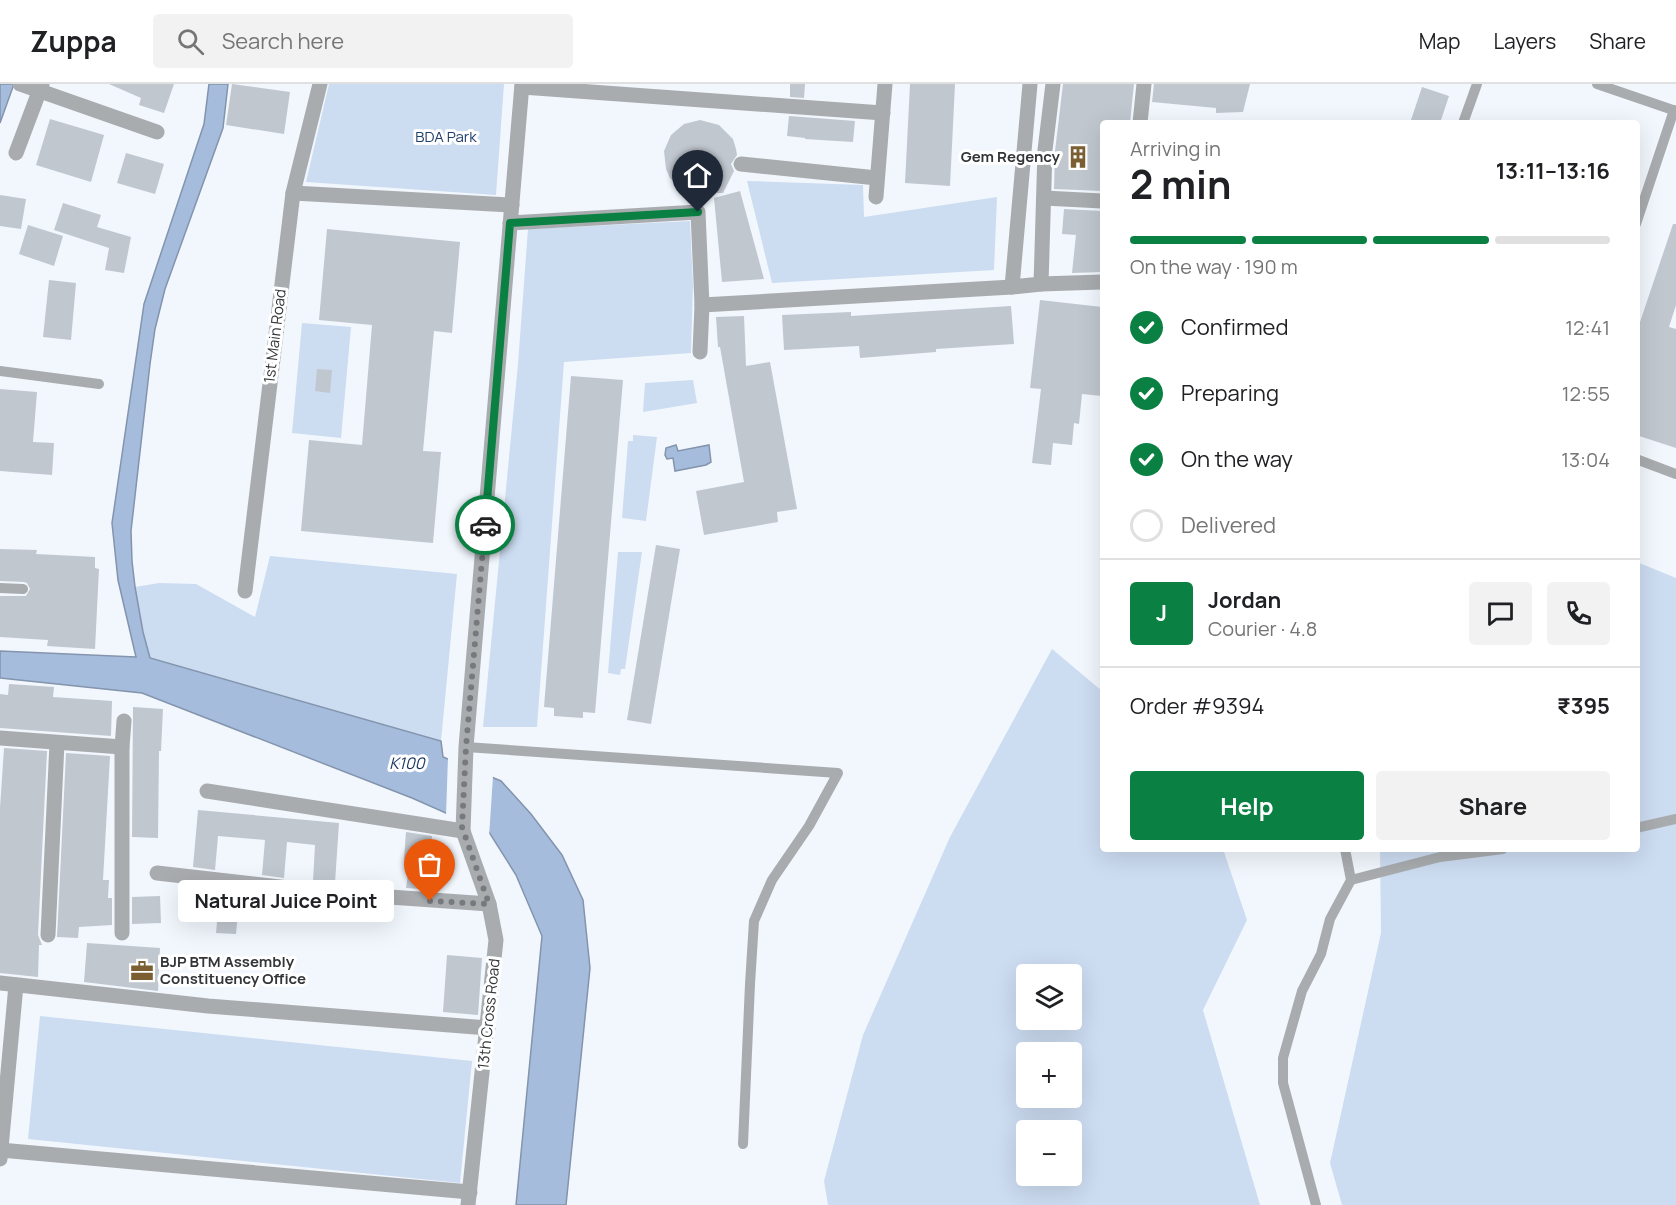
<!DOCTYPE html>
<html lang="en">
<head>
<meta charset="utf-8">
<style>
  :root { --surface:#fff; --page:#f2f2f2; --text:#202124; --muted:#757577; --line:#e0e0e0; --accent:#0b8043 }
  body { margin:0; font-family:Manrope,sans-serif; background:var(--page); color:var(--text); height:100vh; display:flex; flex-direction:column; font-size:22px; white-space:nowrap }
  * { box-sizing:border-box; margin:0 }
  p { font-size:20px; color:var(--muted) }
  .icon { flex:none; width:33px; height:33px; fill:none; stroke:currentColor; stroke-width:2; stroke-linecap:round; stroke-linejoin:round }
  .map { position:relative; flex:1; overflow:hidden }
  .sheet { position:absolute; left:1100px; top:36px; width:540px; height:732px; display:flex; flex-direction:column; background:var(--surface); border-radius:6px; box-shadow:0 6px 24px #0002 }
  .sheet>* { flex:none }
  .fabs { position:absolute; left:1016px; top:880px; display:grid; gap:12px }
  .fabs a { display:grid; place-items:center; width:66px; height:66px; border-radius:6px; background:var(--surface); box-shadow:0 6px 24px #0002; font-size:30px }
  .pin { position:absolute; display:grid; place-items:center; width:51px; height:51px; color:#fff; margin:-62px -26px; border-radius:50% 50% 50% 0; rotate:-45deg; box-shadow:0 0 6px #0007 }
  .pin .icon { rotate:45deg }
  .courier { position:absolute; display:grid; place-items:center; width:60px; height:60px; margin:-30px; border:4px solid #0b8043; border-radius:50%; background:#fff; color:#222; box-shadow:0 2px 8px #0007 }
  .bubble { position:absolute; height:42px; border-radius:6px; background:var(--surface); box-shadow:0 6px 24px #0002; font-size:20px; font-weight:700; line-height:42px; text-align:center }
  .overview em { font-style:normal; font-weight:700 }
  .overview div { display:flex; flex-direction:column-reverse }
  .overview { display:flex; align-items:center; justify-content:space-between; height:102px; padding:0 30px }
  h1 { font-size:39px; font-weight:700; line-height:45px }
  .bar { display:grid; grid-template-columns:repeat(4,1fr); gap:9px 6px; align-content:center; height:72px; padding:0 30px }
  .bar i { height:8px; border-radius:4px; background:var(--line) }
  .bar .active { background:var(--accent) }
  .bar p { grid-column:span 4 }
  .line { display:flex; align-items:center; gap:15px; padding:0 30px; border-top:2px solid var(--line) }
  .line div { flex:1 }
  .round { display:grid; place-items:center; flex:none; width:63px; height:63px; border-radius:6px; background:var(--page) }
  ol { padding:0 30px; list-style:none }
  li { display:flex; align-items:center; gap:18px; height:66px }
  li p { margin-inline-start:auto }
  li .icon { padding:6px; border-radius:50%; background:var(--accent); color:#fff; stroke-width:4 }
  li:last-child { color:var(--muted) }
  li i { width:33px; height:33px; border:3px solid var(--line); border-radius:50% }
  .action { display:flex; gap:12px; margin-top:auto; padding:12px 30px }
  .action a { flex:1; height:69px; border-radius:6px; background:var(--accent); color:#fff; font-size:24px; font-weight:700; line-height:69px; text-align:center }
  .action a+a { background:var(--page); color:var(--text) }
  header { display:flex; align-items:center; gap:36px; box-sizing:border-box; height:84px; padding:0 30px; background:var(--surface); border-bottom:2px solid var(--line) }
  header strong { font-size:28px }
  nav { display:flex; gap:33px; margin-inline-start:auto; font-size:21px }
  .search { width:420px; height:54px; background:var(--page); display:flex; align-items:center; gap:15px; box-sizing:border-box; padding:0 21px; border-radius:6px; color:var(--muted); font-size:22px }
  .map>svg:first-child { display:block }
</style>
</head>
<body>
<header>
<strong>Zuppa</strong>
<div class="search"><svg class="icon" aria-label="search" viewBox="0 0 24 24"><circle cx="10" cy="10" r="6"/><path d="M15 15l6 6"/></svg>Search here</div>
<nav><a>Map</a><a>Layers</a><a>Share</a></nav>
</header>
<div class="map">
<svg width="1676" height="1121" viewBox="0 0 1676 1121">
  <rect width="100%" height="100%" fill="#f2f7fe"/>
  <!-- green -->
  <g fill="#ccdcf1" fill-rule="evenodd">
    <path d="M329,0H504L496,111L306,98Z"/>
    <path d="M747,97L863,101L864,133L997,113L994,186L772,199Z"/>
    <path d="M690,137L693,201L691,269L564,278L537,643H483L518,280L528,145Z"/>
    <path d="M302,239L351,243L341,354L292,349Z"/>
    <path d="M693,296L697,319L643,328L645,299Z"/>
    <path d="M633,351L657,353L646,437L622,434L628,357H633Z"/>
    <path d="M618,468H642L625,585H621L620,591L608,589Z"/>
    <path d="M270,472L457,490L441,657L150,574L143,548L135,503L159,499L196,500L255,533Z"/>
    <path d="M1637,478L1676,494V1121H1342L1330,1079L1381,849L1380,765H1636Z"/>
    <path d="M1052,565L1102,607V765H1223L1247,836L1203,926L1260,1121H828L824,1097L863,951L950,753ZM1026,891H1071V936H1026ZM1026,969H1071V1014H1026ZM1026,1047H1071V1092H1026Z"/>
    <path d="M40,932L472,977L460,1099L28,1055Z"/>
  </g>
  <!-- water -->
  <g fill="#a5bcdd" stroke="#8394ac" stroke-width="1.5">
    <path d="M0,0H14L0,39Z"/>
    <path d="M209,0H228L223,44L165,205L155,245L150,280L131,447L132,477L135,503L143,548L150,574L441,657L443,673L501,697L531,730L562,771L583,816L590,884L566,1121H516L542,852L516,791L489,748L412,714L142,609L0,594V567L136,573L118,496L112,439L144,220L204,40Z"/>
    <path d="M676,361L678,367L709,361L711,378L706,381L675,387L673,374L667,375L665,371L666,364Z"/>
  </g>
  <!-- pier -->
  <path fill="#f2f7fe" d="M448,673L493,692L489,753L446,732Z"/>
  <!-- building -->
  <g fill="#c1c7cf">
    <path d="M109,0H174L164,29L139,21L141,14Z"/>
    <path d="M232,0L290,8L284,50L226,41Z"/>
    <path d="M790,0H805L804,14L790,13Z"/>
    <path d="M910,0H955L950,102L905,99Z"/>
    <path d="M1063,0H1134L1130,39H1102V107L1054,105L1055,67Z"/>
    <path d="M1154,0H1250L1243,28L1216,29V24L1152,18Z"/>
    <path d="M1422,3L1449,12L1440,39H1410Z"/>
    <path d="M789,32L855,37L853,58L805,55V54L787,52Z"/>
    <path d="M50,35L104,51L91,98L36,81Z"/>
    <path d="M700,36L719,41L733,55L736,65L737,71L731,80L734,87L723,109H695L686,107L670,94L666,85L664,67L671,51L684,40Z"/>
    <path d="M126,69L164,80L155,110L117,99Z"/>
    <path d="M740,107L764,195L722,198L714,114Z"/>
    <path d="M0,111L26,115L21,145L0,142Z"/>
    <path d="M63,119L101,131L97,143L131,153L124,189L105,186L109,164L54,146Z"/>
    <path d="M1064,125L1102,127V188L1072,189L1076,151L1062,150Z"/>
    <path d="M1673,140H1676V221L1669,243L1676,245V364L1636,351V250Z"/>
    <path d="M28,141L63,152L54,182L19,170Z"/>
    <path d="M327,145L460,158L452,249L434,247L423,367L441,368L433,459L301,447L309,356L362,361L372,241L319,236Z"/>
    <path d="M49,196L76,199L71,256L43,253Z"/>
    <path d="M1040,216L1102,223V312L1082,310L1079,340L1074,339L1072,361L1053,359L1051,381L1032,379L1041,305L1030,304Z"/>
    <path d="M1011,222L1014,260L936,265V268L860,274L859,262L784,266L782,231L851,228V232Z"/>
    <path d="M744,232L746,282L770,278L797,425L777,428L778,438L704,451L696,407L744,398L720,263H718L716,233Z"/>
    <path d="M317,285L332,286L330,309L315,307Z"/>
    <path d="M571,292L623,296L595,629L583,628V634L554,632V624L544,623Z"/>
    <path d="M0,305L37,308L33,358L54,359L52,391L0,387Z"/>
    <path d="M656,461L680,465L651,640L627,636Z"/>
    <path d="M0,465L37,466L36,470L95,473V484L99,485L95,565L47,562L48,556L0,553V512H26L30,505L27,499L24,498L0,497Z"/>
    <path d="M9,600L54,603L53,613L112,617L111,652L0,644V610L8,611Z"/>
    <path d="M133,623L163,625L161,667H159L158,754L132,753Z"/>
    <path d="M4,664L47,667L38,851L42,861H39L38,893L0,889V724Z"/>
    <path d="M66,669L110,672L103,796H109L108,814H112V841L79,843L78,854L57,853Z"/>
    <path d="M198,726L339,739L335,799L313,797L315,761L287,758L284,794L262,791L265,756L218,752L215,786L193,783Z"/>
    <path d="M406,748L432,752L430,778L439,779L436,806L406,804L410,775H404Z"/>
    <path d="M160,812L161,839L132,840V813Z"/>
    <path d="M219,816L239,818L236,850L216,849Z"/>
    <path d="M87,859L160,864L158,907L84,898Z"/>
    <path d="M447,871L482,874L478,931L443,928Z"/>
  </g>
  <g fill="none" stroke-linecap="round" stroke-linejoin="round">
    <!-- service -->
    <g stroke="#a9acaf" stroke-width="10">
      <path d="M1597,0L1676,27"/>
      <path d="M1463,39L1477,0"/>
      <path d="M1636,140L1674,26"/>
      <path d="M0,287L99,300"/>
      <path d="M1636,375L1676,390"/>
      <path d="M0,504L23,505"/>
      <path d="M466,663L838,689L809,742L772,796L754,837L750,900L743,1060"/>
      <path d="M1636,744L1676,735"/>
      <path d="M1351,796L1440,773L1503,765"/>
      <path d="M1316,1121L1283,999V974L1302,907L1321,870L1330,835L1351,796L1345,765"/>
    </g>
    <!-- minor -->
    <g stroke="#a9acaf" stroke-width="15">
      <path d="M20,0L157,48"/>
      <path d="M522,3L883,29"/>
      <path d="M1140,39L1144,0"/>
      <path d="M16,69L42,0"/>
      <path d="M741,80L877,94"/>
      <path d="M293,109L512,121"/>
      <path d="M876,113L885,0"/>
      <path d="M1044,114L1102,117"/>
      <path d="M510,139L698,128L702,221L700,268"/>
      <path d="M1041,200L1102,198"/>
      <path d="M1012,203L1030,0"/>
      <path d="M702,221L1012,203L1041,200L1045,66L1053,0"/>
      <path d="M245,507L293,109L320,0"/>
      <path d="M0,654L122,663V849"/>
      <path d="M122,663L124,637"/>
      <path d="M207,707L463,747"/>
      <path d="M157,789L333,809L489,820"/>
      <path d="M48,851L57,659"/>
      <path d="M0,899L208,922L488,944"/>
      <path d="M0,1066L470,1108"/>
      <path d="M0,1075L16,901"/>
      <path d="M468,1121L496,856L489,820L463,747L466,663L522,0"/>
    </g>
  </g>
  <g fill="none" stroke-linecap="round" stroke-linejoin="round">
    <!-- done -->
    <path stroke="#76797d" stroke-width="6" stroke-dasharray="0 10.8" d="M430,817L489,820L462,743L466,663L485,441"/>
    <!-- route -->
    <path stroke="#0b8043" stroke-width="8" d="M485,441L510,139L698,128"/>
  </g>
  <!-- icons -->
  <defs>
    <g id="building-bare" transform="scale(1.8)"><path d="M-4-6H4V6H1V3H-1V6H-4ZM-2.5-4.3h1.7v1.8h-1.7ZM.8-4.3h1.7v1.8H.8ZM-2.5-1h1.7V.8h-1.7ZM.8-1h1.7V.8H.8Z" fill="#7b5f32" stroke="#fff" stroke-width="2.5" paint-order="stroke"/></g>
    <g id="office-bare" transform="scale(1.8)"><path d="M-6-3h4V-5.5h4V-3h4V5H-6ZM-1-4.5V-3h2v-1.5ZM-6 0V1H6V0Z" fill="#7b5f32" stroke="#fff" stroke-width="2.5" paint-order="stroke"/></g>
  </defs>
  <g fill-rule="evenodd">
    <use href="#building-bare" x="1078" y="73"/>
    <use href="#office-bare" x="142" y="887"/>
  </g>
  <g text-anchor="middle" stroke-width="6" stroke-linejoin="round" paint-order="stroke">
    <!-- park labels -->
    <g font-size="15" fill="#203f6b" stroke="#fff">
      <text x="446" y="58">BDA Park</text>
    </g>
    <!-- poi labels -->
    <g font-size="15" font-weight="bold" fill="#333538" stroke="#fff" text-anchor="end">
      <text x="1060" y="78">Gem Regency</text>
      <text x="160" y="883" text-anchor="start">BJP BTM Assembly<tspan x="160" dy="17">Constituency Office</tspan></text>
    </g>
    <!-- street labels -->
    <g font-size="15" fill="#333538" stroke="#fff">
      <text transform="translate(275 252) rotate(-83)" y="5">1st Main Road</text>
      <text transform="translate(489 930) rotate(-84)" y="5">13th Cross Road</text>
    </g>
    <!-- water labels -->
    <g font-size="16" font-style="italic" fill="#14335d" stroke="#fff">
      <text x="407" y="685">K100</text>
    </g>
  </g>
</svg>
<div class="fabs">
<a><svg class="icon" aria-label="layers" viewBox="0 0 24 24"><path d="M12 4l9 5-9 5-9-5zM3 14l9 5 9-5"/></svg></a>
<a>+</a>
<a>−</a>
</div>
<div class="pin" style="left:430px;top:817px;background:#ea580c"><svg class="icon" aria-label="bag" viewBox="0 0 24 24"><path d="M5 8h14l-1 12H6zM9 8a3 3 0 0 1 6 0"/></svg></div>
<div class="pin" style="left:698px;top:128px;background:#1f2937"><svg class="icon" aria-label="home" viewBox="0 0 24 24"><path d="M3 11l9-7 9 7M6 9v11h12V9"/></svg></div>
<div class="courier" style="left:485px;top:441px"><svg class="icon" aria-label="car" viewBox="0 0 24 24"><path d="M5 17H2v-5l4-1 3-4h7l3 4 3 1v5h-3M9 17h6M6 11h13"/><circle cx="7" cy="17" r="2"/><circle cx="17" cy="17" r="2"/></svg></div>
<div class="bubble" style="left:178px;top:796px;width:216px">Natural Juice Point</div>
<section class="sheet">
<div class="overview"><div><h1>2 min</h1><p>Arriving in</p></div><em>13:11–13:16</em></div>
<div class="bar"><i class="active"></i><i class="active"></i><i class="active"></i><i></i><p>On the way · 190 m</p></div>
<ol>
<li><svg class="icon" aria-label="check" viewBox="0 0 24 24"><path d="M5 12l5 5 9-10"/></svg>Confirmed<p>12:41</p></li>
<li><svg class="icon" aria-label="check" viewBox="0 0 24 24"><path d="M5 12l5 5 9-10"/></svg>Preparing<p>12:55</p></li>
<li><svg class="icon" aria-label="check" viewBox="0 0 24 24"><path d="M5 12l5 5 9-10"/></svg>On the way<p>13:04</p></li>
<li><i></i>Delivered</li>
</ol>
<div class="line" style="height:108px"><b class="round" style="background:var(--accent);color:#fff">J</b><div><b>Jordan</b><p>Courier · 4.8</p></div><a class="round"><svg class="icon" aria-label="chat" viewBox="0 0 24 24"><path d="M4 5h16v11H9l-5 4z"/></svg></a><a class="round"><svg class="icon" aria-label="phone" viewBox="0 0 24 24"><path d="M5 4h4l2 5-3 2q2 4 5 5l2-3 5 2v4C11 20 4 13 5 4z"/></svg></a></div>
<div class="line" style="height:78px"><div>Order #9394</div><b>₹395</b></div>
<div class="action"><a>Help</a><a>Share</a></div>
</section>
</div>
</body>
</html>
